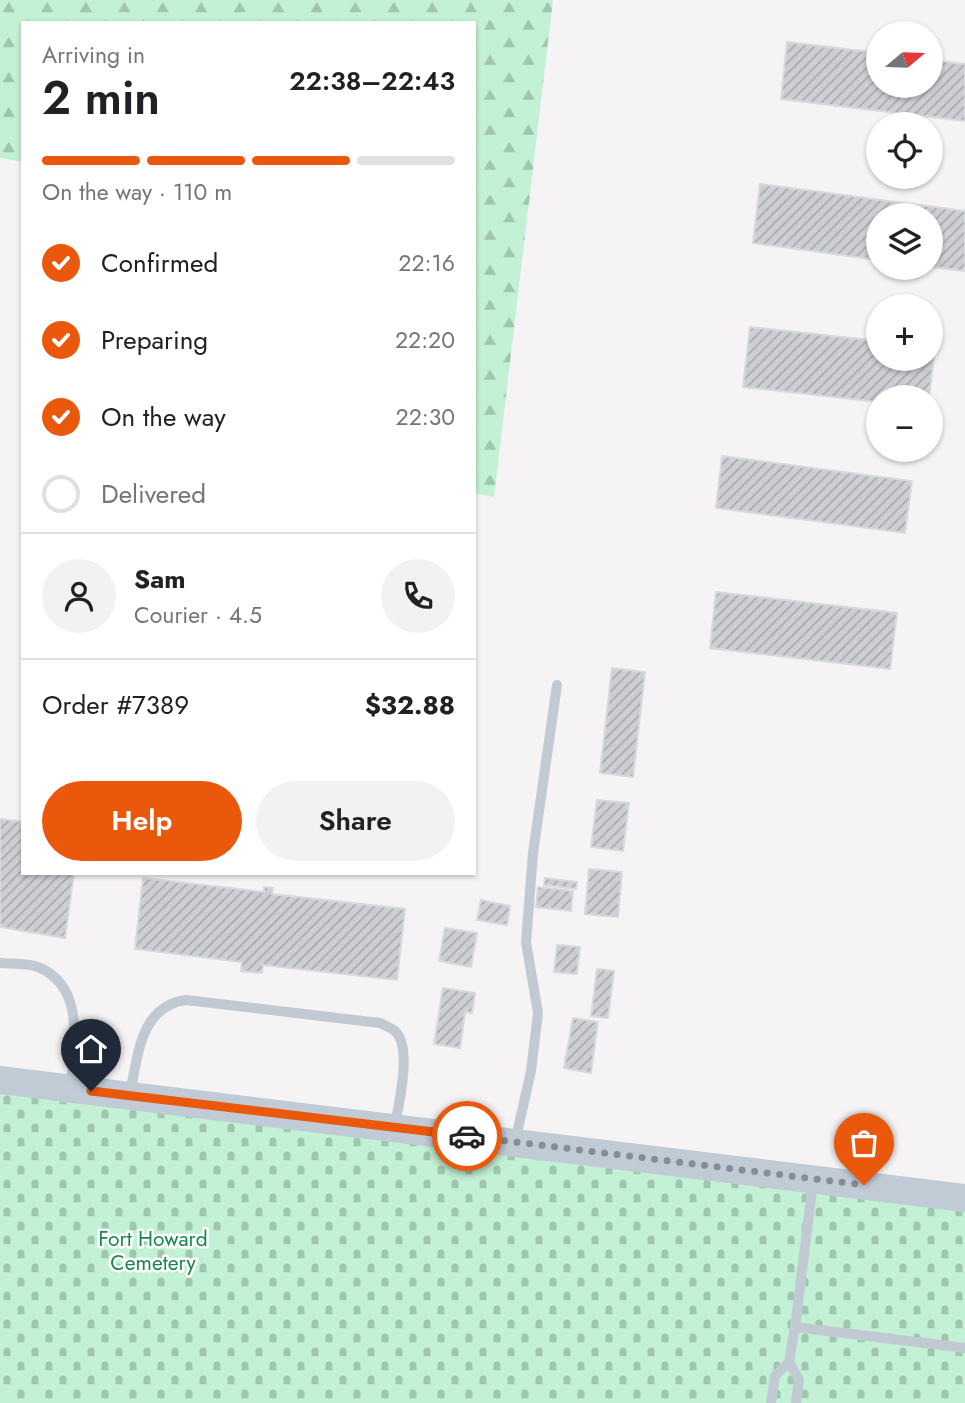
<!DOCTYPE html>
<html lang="en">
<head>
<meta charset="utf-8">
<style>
  :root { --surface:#fff; --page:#f2f2f2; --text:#202124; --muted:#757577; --line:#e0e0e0; --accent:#ea580c }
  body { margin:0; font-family:Jost,sans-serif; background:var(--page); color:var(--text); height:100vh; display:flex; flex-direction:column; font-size:26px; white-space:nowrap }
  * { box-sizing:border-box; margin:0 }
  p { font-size:23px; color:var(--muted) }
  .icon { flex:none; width:38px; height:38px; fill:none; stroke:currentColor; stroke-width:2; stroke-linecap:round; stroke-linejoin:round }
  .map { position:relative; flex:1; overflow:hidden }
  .drawer { position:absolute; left:21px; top:21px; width:455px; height:854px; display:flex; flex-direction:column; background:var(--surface); border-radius:0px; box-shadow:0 2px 5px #0004 }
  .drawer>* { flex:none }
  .needle { width:46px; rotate:71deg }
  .buttons { position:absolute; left:866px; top:21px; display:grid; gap:14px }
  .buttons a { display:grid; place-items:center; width:77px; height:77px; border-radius:50%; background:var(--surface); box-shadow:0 2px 5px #0004; font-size:35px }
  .pin { position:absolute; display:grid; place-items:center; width:60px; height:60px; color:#fff; margin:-72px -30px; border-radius:50% 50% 50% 0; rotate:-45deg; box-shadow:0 0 7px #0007 }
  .pin .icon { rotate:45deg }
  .courier { position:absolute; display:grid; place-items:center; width:70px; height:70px; margin:-35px; border:5px solid #ea580c; border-radius:50%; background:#fff; color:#222; box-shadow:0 2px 9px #0007 }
  .overview em { font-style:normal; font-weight:600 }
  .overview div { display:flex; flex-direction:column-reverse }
  .overview { display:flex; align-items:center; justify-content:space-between; height:119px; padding:0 21px }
  h1 { font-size:46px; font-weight:600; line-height:52px }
  .bar { display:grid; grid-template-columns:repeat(4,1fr); gap:10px 7px; align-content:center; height:84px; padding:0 21px }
  .bar i { height:9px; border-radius:5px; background:var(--line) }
  .bar .active { background:var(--accent) }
  .bar p { grid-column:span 4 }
  .line { display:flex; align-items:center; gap:18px; padding:0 21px; border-top:2px solid var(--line) }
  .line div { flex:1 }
  .round { display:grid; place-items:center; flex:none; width:74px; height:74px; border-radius:37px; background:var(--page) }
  ol { padding:0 21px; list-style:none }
  li { display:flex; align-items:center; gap:21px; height:77px }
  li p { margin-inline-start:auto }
  li .icon { padding:7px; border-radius:50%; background:var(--accent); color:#fff; stroke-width:4 }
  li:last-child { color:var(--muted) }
  li i { width:38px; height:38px; border:4px solid var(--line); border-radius:50% }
  .action { display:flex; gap:14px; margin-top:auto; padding:14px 21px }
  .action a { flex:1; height:80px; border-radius:42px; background:var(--accent); color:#fff; font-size:28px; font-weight:600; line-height:80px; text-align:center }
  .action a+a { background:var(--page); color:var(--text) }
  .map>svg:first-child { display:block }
</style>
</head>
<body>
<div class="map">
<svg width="965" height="1403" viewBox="0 0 965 1403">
  <defs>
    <pattern id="forest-firs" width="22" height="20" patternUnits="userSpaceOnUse" patternTransform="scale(1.75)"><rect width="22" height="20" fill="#c3f1d5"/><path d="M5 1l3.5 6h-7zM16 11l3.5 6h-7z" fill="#a0c6b0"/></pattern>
    <pattern id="cemetery-stones" width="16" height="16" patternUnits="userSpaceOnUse" patternTransform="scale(1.75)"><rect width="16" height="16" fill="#c3f1d5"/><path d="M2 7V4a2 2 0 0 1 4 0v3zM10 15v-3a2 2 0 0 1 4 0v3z" fill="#a0c6b0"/></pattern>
    <pattern id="building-hatch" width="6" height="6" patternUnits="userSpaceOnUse" patternTransform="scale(1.75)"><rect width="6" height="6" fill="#cdcfd5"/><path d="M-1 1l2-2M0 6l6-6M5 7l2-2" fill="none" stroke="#a8abb0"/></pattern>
  </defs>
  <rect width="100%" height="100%" fill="#f5f3f3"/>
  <!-- forest -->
  <path fill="url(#forest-firs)" d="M0,0H553L494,497L474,493V23H23V162L0,158Z"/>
  <!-- cemetery -->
  <path fill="url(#cemetery-stones)" d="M0,1080L965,1198V1403H0Z"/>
  <!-- building -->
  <g fill="url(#building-hatch)" stroke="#d7d9de" stroke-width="2">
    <path d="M787,42L878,53V86H931V60L965,64V121L781,99Z"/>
    <path d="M760,184L965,211V271L931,267V215H878V260L753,243Z"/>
    <path d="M750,327L878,341V359H931V347L935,348L929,397H878V402L743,387Z"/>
    <path d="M722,456L912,481L905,533L716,508Z"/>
    <path d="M716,592L897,613L890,669L710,648Z"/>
    <path d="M612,668L645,672L633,777L600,773Z"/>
    <path d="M597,800L629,803L623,851L591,847Z"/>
    <path d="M0,819L23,822V873H74L65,938L0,927Z"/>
    <path d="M589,869L622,872L618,917L585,914Z"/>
    <path d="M143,878L264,892V887L273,888L272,894L405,909L397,980L263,965L262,973L241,971L242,962L135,949Z"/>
    <path d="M545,878L577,882L576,889L544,885Z"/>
    <path d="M538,887L573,891L571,911L536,907Z"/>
    <path d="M481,900L510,906L507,925L477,920Z"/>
    <path d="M445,928L477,933L471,967L439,961Z"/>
    <path d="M557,945L580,947L577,974L554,972Z"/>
    <path d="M597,969L614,971L608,1018L591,1016Z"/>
    <path d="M443,988L475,993L472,1013L465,1012L460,1048L434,1044Z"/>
    <path d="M573,1018L598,1022L591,1073L564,1068Z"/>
  </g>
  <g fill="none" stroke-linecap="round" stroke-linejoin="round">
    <!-- service -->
    <g stroke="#c1cad2" stroke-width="10">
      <path d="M0,963C12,964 27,963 38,967C87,987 73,1047 71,1089"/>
      <path d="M130,1094C138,1056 140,1006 186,1000L380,1023C384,1025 391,1028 395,1031C413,1048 398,1105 395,1127"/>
      <path d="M515,1142L531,1071L538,1013L526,942L533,853L557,685"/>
      <path d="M813,1182L795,1327L965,1348"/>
      <path d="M795,1327L789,1362L799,1380L796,1403"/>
      <path d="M771,1403L775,1376L789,1362"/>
    </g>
    <!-- secondary -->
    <path stroke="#c1cbd6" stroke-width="28" d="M0,1080L965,1198"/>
  </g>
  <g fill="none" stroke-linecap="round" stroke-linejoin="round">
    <!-- done -->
    <path stroke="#868d94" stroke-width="7" stroke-dasharray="0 12.6" d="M467,1136L864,1185"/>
    <!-- route -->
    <path stroke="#ea580c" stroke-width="9" d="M91,1091L467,1136"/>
  </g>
  <g text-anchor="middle" stroke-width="5" stroke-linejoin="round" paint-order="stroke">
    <!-- park labels -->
    <g font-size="21" fill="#17864f" stroke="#fff">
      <text x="153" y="1246">Fort Howard<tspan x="153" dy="24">Cemetery</tspan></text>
    </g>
  </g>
</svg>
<div class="buttons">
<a><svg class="needle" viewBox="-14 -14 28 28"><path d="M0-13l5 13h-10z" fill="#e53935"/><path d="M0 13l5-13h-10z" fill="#757577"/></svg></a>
<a><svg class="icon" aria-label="locate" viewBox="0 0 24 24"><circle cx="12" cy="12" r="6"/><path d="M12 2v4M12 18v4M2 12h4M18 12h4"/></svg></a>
<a><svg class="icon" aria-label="layers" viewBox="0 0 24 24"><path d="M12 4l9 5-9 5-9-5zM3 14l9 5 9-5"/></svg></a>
<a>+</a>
<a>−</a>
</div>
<div class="pin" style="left:864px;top:1185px;background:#ea580c"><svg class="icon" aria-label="bag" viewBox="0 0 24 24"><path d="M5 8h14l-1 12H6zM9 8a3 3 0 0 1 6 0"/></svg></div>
<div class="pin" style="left:91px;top:1091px;background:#1f2937"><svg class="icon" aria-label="home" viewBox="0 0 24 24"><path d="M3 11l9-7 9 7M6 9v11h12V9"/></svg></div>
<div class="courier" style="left:467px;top:1136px"><svg class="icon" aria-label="car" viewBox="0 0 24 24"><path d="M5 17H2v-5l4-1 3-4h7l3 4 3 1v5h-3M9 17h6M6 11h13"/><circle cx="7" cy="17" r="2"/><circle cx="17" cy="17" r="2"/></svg></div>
<section class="drawer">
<div class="overview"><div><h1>2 min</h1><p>Arriving in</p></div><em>22:38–22:43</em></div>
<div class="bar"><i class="active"></i><i class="active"></i><i class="active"></i><i></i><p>On the way · 110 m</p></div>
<ol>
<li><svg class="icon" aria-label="check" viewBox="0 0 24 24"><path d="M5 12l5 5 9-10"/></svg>Confirmed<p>22:16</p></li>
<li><svg class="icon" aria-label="check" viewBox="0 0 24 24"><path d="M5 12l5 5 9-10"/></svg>Preparing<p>22:20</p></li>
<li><svg class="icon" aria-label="check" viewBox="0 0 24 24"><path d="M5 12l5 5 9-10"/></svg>On the way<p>22:30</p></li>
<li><i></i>Delivered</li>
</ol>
<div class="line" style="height:126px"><a class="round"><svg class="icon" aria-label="person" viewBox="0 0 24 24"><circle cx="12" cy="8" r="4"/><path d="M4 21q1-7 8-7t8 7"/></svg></a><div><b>Sam</b><p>Courier · 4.5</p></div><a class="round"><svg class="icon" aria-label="phone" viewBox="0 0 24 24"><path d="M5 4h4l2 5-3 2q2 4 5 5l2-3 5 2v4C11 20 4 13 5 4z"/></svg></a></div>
<div class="line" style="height:91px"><div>Order #7389</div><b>$32.88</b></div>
<div class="action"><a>Help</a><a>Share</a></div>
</section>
</div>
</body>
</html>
